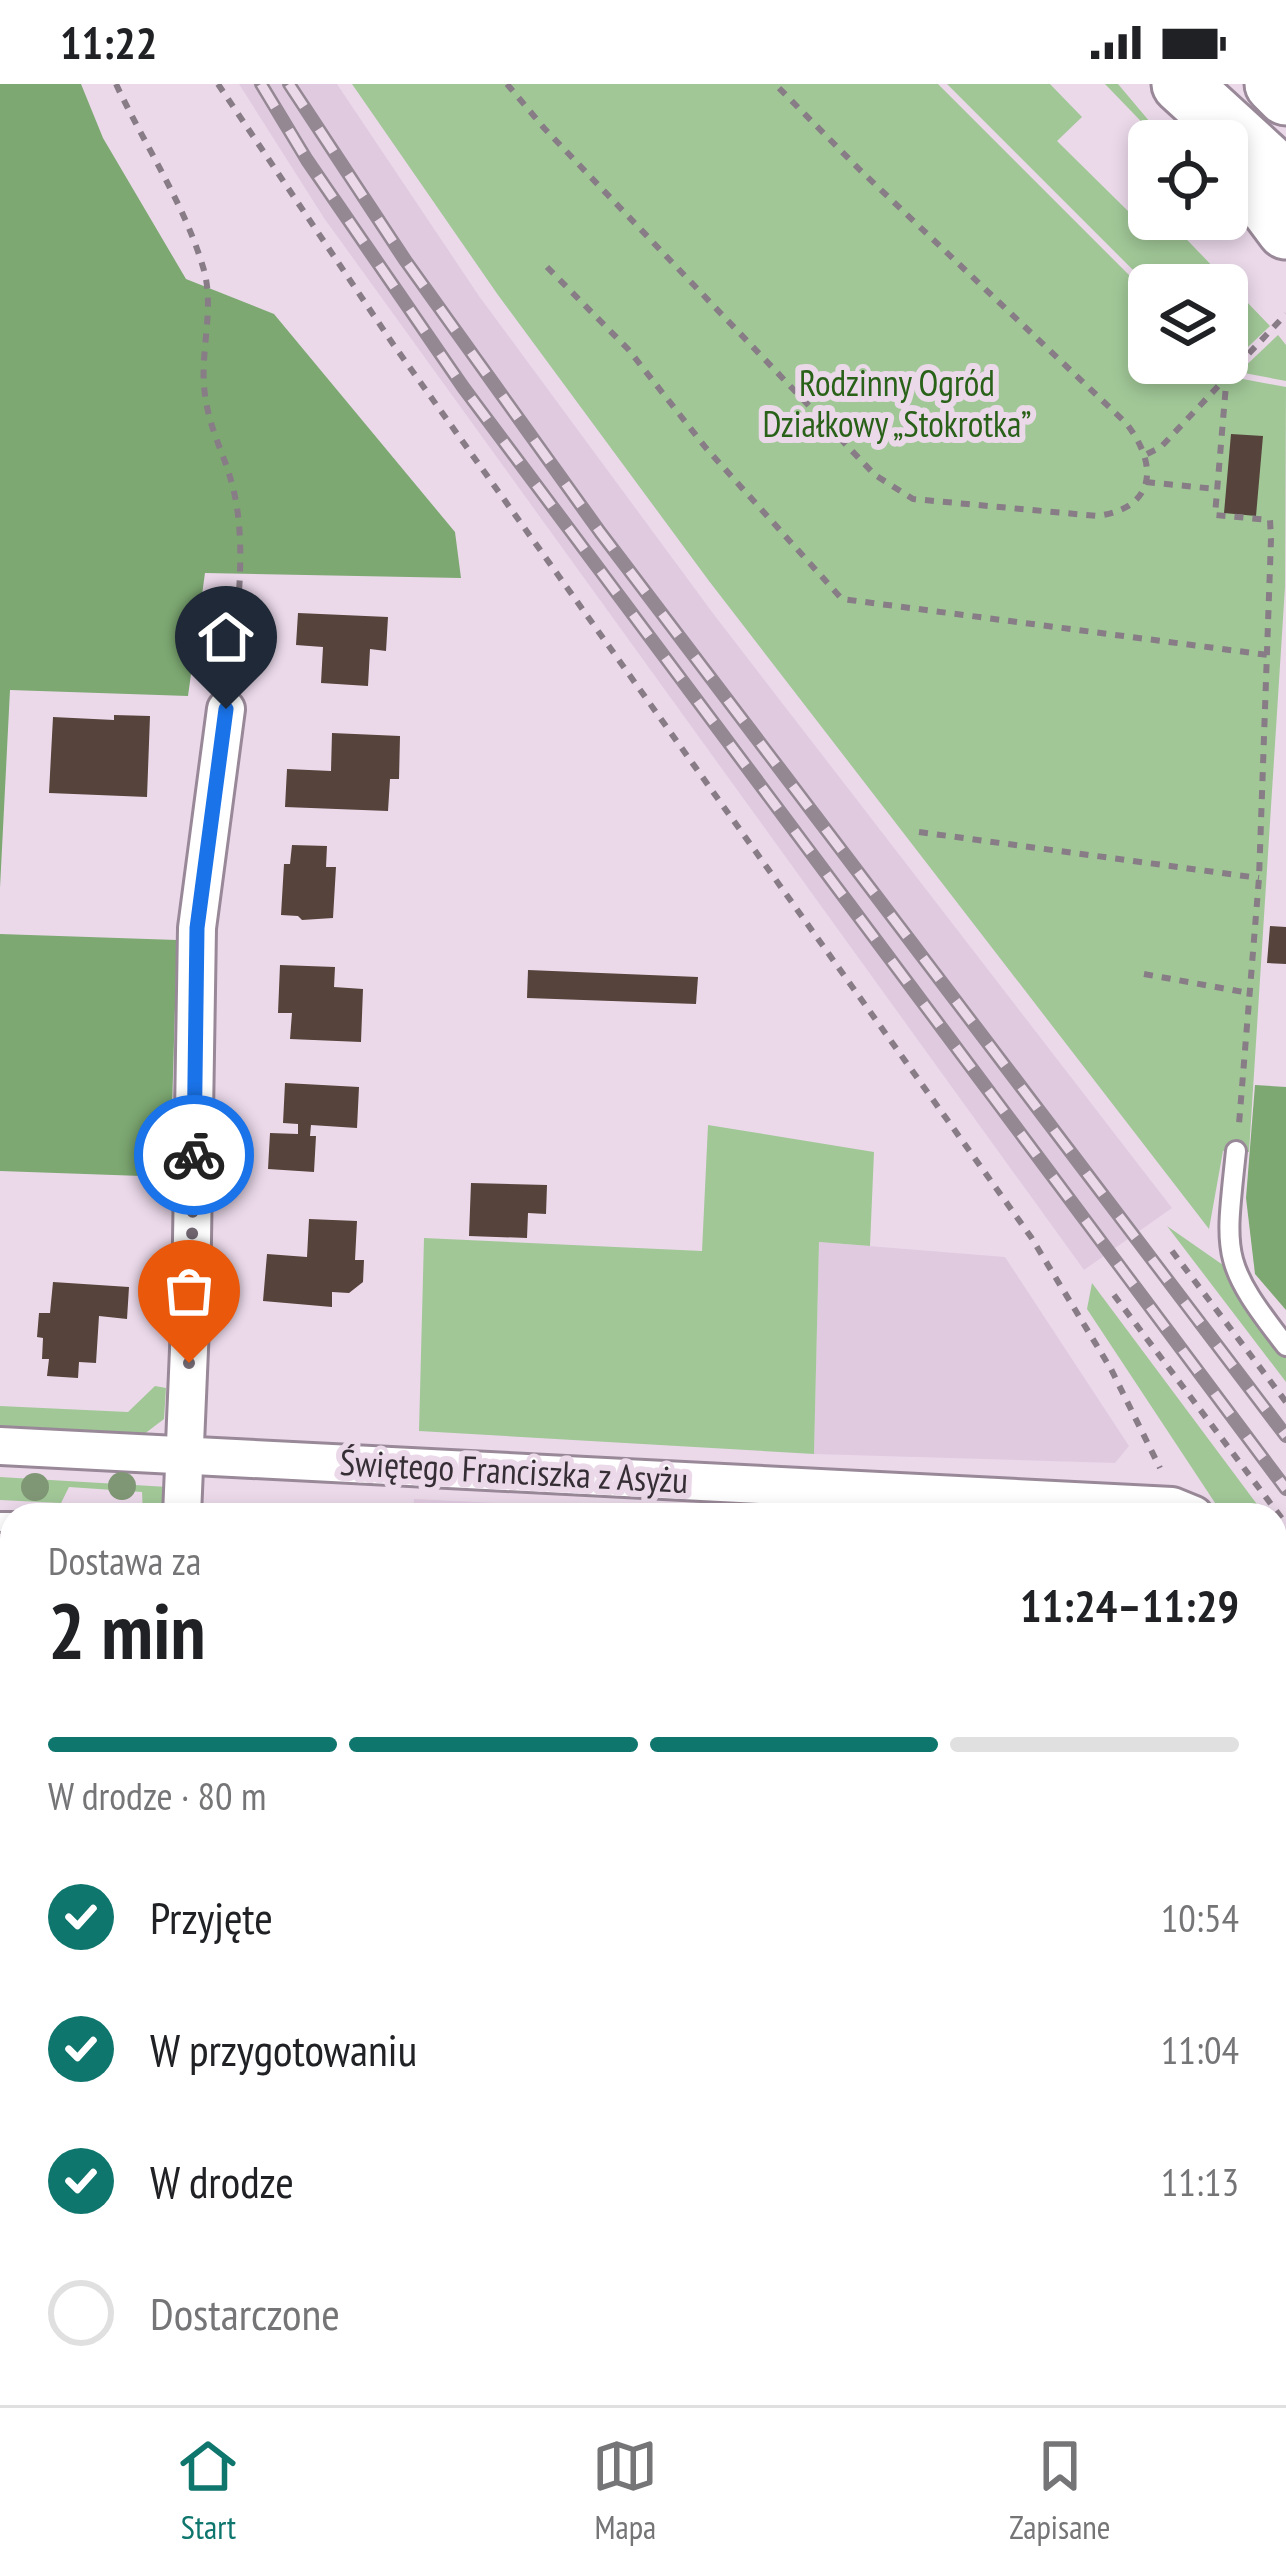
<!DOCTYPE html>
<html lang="pl">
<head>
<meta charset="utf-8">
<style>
  :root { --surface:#fff; --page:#f6f6f6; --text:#202124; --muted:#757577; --line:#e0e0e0; --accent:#0f766e }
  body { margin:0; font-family:"PT Sans Narrow",sans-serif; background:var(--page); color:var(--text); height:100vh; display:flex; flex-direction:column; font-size:45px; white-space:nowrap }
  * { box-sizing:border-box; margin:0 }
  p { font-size:39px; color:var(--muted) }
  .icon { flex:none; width:66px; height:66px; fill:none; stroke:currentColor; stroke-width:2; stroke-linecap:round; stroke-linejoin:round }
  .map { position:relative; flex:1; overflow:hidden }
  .panel { position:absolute; left:0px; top:1419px; width:1287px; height:903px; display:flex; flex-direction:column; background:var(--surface); border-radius:36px 36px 0 0; box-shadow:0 6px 18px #0003 }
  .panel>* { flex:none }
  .fabs { position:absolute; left:1128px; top:36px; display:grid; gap:24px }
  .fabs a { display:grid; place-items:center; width:120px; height:120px; border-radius:18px; background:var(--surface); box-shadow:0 6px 18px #0003; font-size:60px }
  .pin { position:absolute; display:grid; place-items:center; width:102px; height:102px; color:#fff; margin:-123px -51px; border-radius:50% 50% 50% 0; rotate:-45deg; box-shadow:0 0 12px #0007 }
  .pin .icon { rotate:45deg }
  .courier { position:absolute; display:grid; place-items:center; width:120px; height:120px; margin:-60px; border:9px solid #1a73e8; border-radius:50%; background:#fff; color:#222; box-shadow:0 3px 15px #0007 }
  .summary em { font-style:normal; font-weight:800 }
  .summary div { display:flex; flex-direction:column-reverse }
  .summary { display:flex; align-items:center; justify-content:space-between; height:204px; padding:0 48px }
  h1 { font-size:78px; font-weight:800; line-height:90px }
  .bar { display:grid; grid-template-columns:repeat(4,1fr); gap:18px 12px; align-content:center; height:144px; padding:0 48px }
  .bar i { height:15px; border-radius:9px; background:var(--line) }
  .bar .current { background:var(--accent) }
  .bar p { grid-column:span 4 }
  ol { padding:0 48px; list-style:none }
  li { display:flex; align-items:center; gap:36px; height:132px }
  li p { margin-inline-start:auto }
  li .icon { padding:12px; border-radius:50%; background:var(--accent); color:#fff; stroke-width:4 }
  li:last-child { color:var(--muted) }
  li i { width:66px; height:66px; border:6px solid var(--line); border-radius:50% }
  .status { display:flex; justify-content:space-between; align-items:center; height:84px; padding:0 60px; background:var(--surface); direction:ltr }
  .status svg { height:33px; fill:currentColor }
  .tab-bar { display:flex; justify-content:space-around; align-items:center; height:168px; border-top:3px solid var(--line); background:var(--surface); font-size:33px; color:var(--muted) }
  .tab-bar a { display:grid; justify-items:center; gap:6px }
  .tab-bar .current { color:var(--accent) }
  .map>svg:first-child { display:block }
</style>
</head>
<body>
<div class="status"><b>11:22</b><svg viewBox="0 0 49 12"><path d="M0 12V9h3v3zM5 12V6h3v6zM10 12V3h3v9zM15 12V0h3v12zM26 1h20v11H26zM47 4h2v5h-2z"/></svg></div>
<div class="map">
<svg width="1286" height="2321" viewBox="0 0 1286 2321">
  <rect width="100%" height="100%" fill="#ebd9ea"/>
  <!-- commercial -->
  <path fill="#dcc9d7" d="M386,2310H1199L1198,2321H386Z"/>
  <!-- built -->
  <g fill="#e0cae0">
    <path d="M239,0H337L479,212L715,532L1172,1124L1084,1186L324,134Z"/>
    <path d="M819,1158L1005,1173L1129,1362L1115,1379L814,1370Z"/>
    <path d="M414,1415L734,1431H413Z"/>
    <path d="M179,2310H386V2321H178Z"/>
  </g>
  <!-- green -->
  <g fill="#a1c797">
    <path d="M352,0H938L1149,211V279H1217L1232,293L1286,303L1285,503L1249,1068L1223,1067L1209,1145L709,497L498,211Z"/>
    <path d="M947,0H1050L1082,33L1057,57L1130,129L1146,113L1149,135H1167L1270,242L1228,282L1227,201L1149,202Z"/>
    <path d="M1105,0H1118L1166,57H1160Z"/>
    <path d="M1278,251L1286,261V297L1239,288Z"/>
    <path d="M708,1041L874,1068L870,1162L819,1158L814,1370L419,1347L424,1154L702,1167Z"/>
    <path d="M1167,1142L1223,1181L1232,1203L1286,1274V1298Z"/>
    <path d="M1092,1199L1265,1431H1223L1087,1225Z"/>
    <path d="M155,1302L166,1304L164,1335L139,1354L0,1347V1322L128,1328Z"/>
    <path d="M0,1393L168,1403L166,1431H143L142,1408L69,1403L61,1419L0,1416Z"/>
    <path d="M1275,1444L1286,1459V1539L1275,1520Z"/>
    <path d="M97,2310H179L178,2321H96Z"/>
  </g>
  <!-- forest -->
  <g fill="#7da872">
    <path d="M0,0H81L103,54L186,195L274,230L455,448L461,494L205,489L188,612L10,606L0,804Z"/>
    <path d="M0,850L177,856L170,1093L0,1087Z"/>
    <path d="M1255,1001L1286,1003V1226L1255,1190L1246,1114Z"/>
  </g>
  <!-- building -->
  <g fill="#56433b">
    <path d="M1231,350L1263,352L1256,432L1224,429Z"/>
    <path d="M298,529L388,533L386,567L370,565L368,602L321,599L323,563L296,561Z"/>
    <path d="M114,631L150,632L147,713L49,709L53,633L114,636Z"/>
    <path d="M332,649L400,652L399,695H390L388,727L285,723L287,685L331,687Z"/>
    <path d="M292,761L327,762L326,783H336L333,834L302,836L298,832L281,831L284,780H290Z"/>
    <path d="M1270,842L1286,843V880L1267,879Z"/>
    <path d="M280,881L335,883L334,903L363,905L361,958L290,955L292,929H278Z"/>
    <path d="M528,886L698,893L696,920L527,914Z"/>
    <path d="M285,999L359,1003L357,1044L311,1041L310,1052H316L314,1088L268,1085L270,1049L298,1050V1040L283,1039Z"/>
    <path d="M471,1099L547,1101L546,1130L528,1129L527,1154L469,1152Z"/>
    <path d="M309,1135L357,1137L355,1176H364L363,1198L349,1209L332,1208V1223L263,1217L267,1170L307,1173Z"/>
    <path d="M53,1198L129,1203L127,1235L99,1232L96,1279L79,1278L78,1294L47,1292L49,1275H42L43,1254L37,1253L39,1229H50Z"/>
    <path d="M0,1486L12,1487V1568L0,1567Z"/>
    <rect x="1275" y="1674" width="11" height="33"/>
    <path d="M0,1683H12V1749L0,1748Z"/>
    <path d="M0,1918L12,1919V1989H0Z"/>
    <path d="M1275,1924L1286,1925V1994L1275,1993Z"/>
    <path d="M0,2057L12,2058L4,2159H0Z"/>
    <path d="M0,2162L8,2163L4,2229H0Z"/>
    <path d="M1275,2209H1283L1282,2236L1275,2235Z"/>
    <path d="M208,2310H309L308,2321H208Z"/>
    <path d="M969,2310L1152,2317V2321H969Z"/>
    <path d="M457,2315L653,2317V2321H457Z"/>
    <path d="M1210,2316L1286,2317V2321H1210Z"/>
  </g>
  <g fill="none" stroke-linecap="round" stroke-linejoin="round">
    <!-- lane casing -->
    <g stroke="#998998" stroke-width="24">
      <g id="lane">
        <path d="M1236,1067C1225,1172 1220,1177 1286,1262"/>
        <path d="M0,1438H12"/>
        <path d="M315,2321L316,2310"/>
        <path d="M423,2321V2310"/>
        <path d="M754,2321V2310"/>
        <path d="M835,2321V2310"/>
        <path d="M912,2321L913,2310"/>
        <path d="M1171,2321L1172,2310"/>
      </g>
    </g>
    <!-- street casing -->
    <g stroke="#998998" stroke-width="42">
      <g id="street">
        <path d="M0,1362L1172,1422L1194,1431"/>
        <path d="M182,1431L191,1218L197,844L226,625"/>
        <path d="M1275,1555L1286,1574"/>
        <path d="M0,1831L12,1832"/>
      </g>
    </g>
    <!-- primary casing -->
    <g stroke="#998998" stroke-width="63">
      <g id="primary">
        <path d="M1181,0L1286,96"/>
        <path d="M1274,0L1286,12"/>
        <path d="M1230,71L1286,146"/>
      </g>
    </g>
    <!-- path -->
    <g stroke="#887c87" stroke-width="6" stroke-dasharray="9 9" stroke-linecap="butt">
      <path d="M116,0C144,60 184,119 203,183C215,221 201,263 204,302C208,347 225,368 234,408C247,465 237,534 230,592"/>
      <path d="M218,0L393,260L1031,1153L1111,1285L1160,1384"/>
      <path d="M507,0L544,44L875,391L913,415L1097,432C1156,424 1159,381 1126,339L860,86L775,0"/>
      <path d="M547,183L628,265L706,364L842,515L1268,571"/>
      <path d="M1227,289L1215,431L1270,436L1271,455L1259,794L1239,1040"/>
      <path d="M1147,370L1161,363L1286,230"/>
      <path d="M1146,398L1216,405"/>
      <path d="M919,748L1259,794"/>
      <path d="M1144,890L1249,909"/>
      <path d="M1172,1167L1286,1318"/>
      <path d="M1114,1211L1286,1440"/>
      <path d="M149,2321V2310"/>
    </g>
    <!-- lane -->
    <use href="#lane" stroke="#fff" stroke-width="18"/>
    <!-- street -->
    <use href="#street" stroke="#fff" stroke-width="36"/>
    <!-- primary -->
    <use href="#primary" stroke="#fff" stroke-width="57"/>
    <!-- rail casing -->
    <g stroke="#948893" stroke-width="14">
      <g id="rail">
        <path d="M261,0L307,76L463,303L1286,1405"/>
        <path d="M289,0L405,176L600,448L1286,1352"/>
      </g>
    </g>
    <!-- rail -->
    <use href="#rail" stroke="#ebd9ea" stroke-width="9" stroke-dasharray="27" stroke-linecap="butt"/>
  </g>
  <!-- trees -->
  <g fill="#809776">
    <circle cx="122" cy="1402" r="14"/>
    <circle cx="35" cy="1403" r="14"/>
  </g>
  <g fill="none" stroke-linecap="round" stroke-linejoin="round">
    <!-- done -->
    <path stroke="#756a74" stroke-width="12" stroke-dasharray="0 21.6" d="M189,1279L194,1071"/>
    <!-- route -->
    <path stroke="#1a73e8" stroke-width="15" d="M194,1071L197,844L226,625"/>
  </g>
  <g text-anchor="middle" stroke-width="12" stroke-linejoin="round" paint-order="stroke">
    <!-- park labels -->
    <g font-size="36" fill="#296118" stroke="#ebd9ea">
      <text x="897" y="312">Rodzinny Ogród<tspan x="897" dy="41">Działkowy „Stokrotka”</tspan></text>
    </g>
    <!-- street labels -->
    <g font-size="36" fill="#352f35" stroke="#ebd9ea">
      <text transform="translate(514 1387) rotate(3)" y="13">Świętego Franciszka z Asyżu</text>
    </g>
  </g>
</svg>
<div class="fabs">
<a><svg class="icon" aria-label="locate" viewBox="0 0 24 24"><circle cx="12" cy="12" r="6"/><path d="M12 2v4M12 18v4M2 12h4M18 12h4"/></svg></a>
<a><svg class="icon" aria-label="layers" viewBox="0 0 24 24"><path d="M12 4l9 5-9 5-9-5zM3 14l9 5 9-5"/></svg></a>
</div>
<div class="pin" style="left:189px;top:1279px;background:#ea580c"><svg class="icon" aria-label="bag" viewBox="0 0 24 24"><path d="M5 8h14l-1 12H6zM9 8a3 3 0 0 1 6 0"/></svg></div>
<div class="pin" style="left:226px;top:625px;background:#1f2937"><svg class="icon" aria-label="home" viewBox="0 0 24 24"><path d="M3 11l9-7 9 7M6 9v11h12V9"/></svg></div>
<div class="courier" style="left:194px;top:1071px"><svg class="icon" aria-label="bike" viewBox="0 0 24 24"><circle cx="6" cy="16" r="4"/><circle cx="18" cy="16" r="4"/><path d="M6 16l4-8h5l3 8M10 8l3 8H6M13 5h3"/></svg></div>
<section class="panel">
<div class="summary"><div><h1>2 min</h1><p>Dostawa za</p></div><em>11:24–11:29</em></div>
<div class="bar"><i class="current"></i><i class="current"></i><i class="current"></i><i></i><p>W drodze · 80 m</p></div>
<ol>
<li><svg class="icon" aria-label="check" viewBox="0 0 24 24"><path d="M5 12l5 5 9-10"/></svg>Przyjęte<p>10:54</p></li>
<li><svg class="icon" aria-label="check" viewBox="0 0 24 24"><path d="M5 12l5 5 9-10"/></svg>W przygotowaniu<p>11:04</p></li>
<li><svg class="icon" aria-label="check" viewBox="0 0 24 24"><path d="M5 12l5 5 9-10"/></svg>W drodze<p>11:13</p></li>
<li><i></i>Dostarczone</li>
</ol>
</section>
</div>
<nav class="tab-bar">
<a class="current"><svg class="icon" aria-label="home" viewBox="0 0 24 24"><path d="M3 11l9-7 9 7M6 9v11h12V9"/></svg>Start</a>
<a><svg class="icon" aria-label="map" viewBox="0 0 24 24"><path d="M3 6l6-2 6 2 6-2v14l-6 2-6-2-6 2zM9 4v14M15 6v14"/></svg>Mapa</a>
<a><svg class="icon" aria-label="saved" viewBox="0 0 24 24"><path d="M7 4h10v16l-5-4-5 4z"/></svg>Zapisane</a>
</nav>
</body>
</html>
